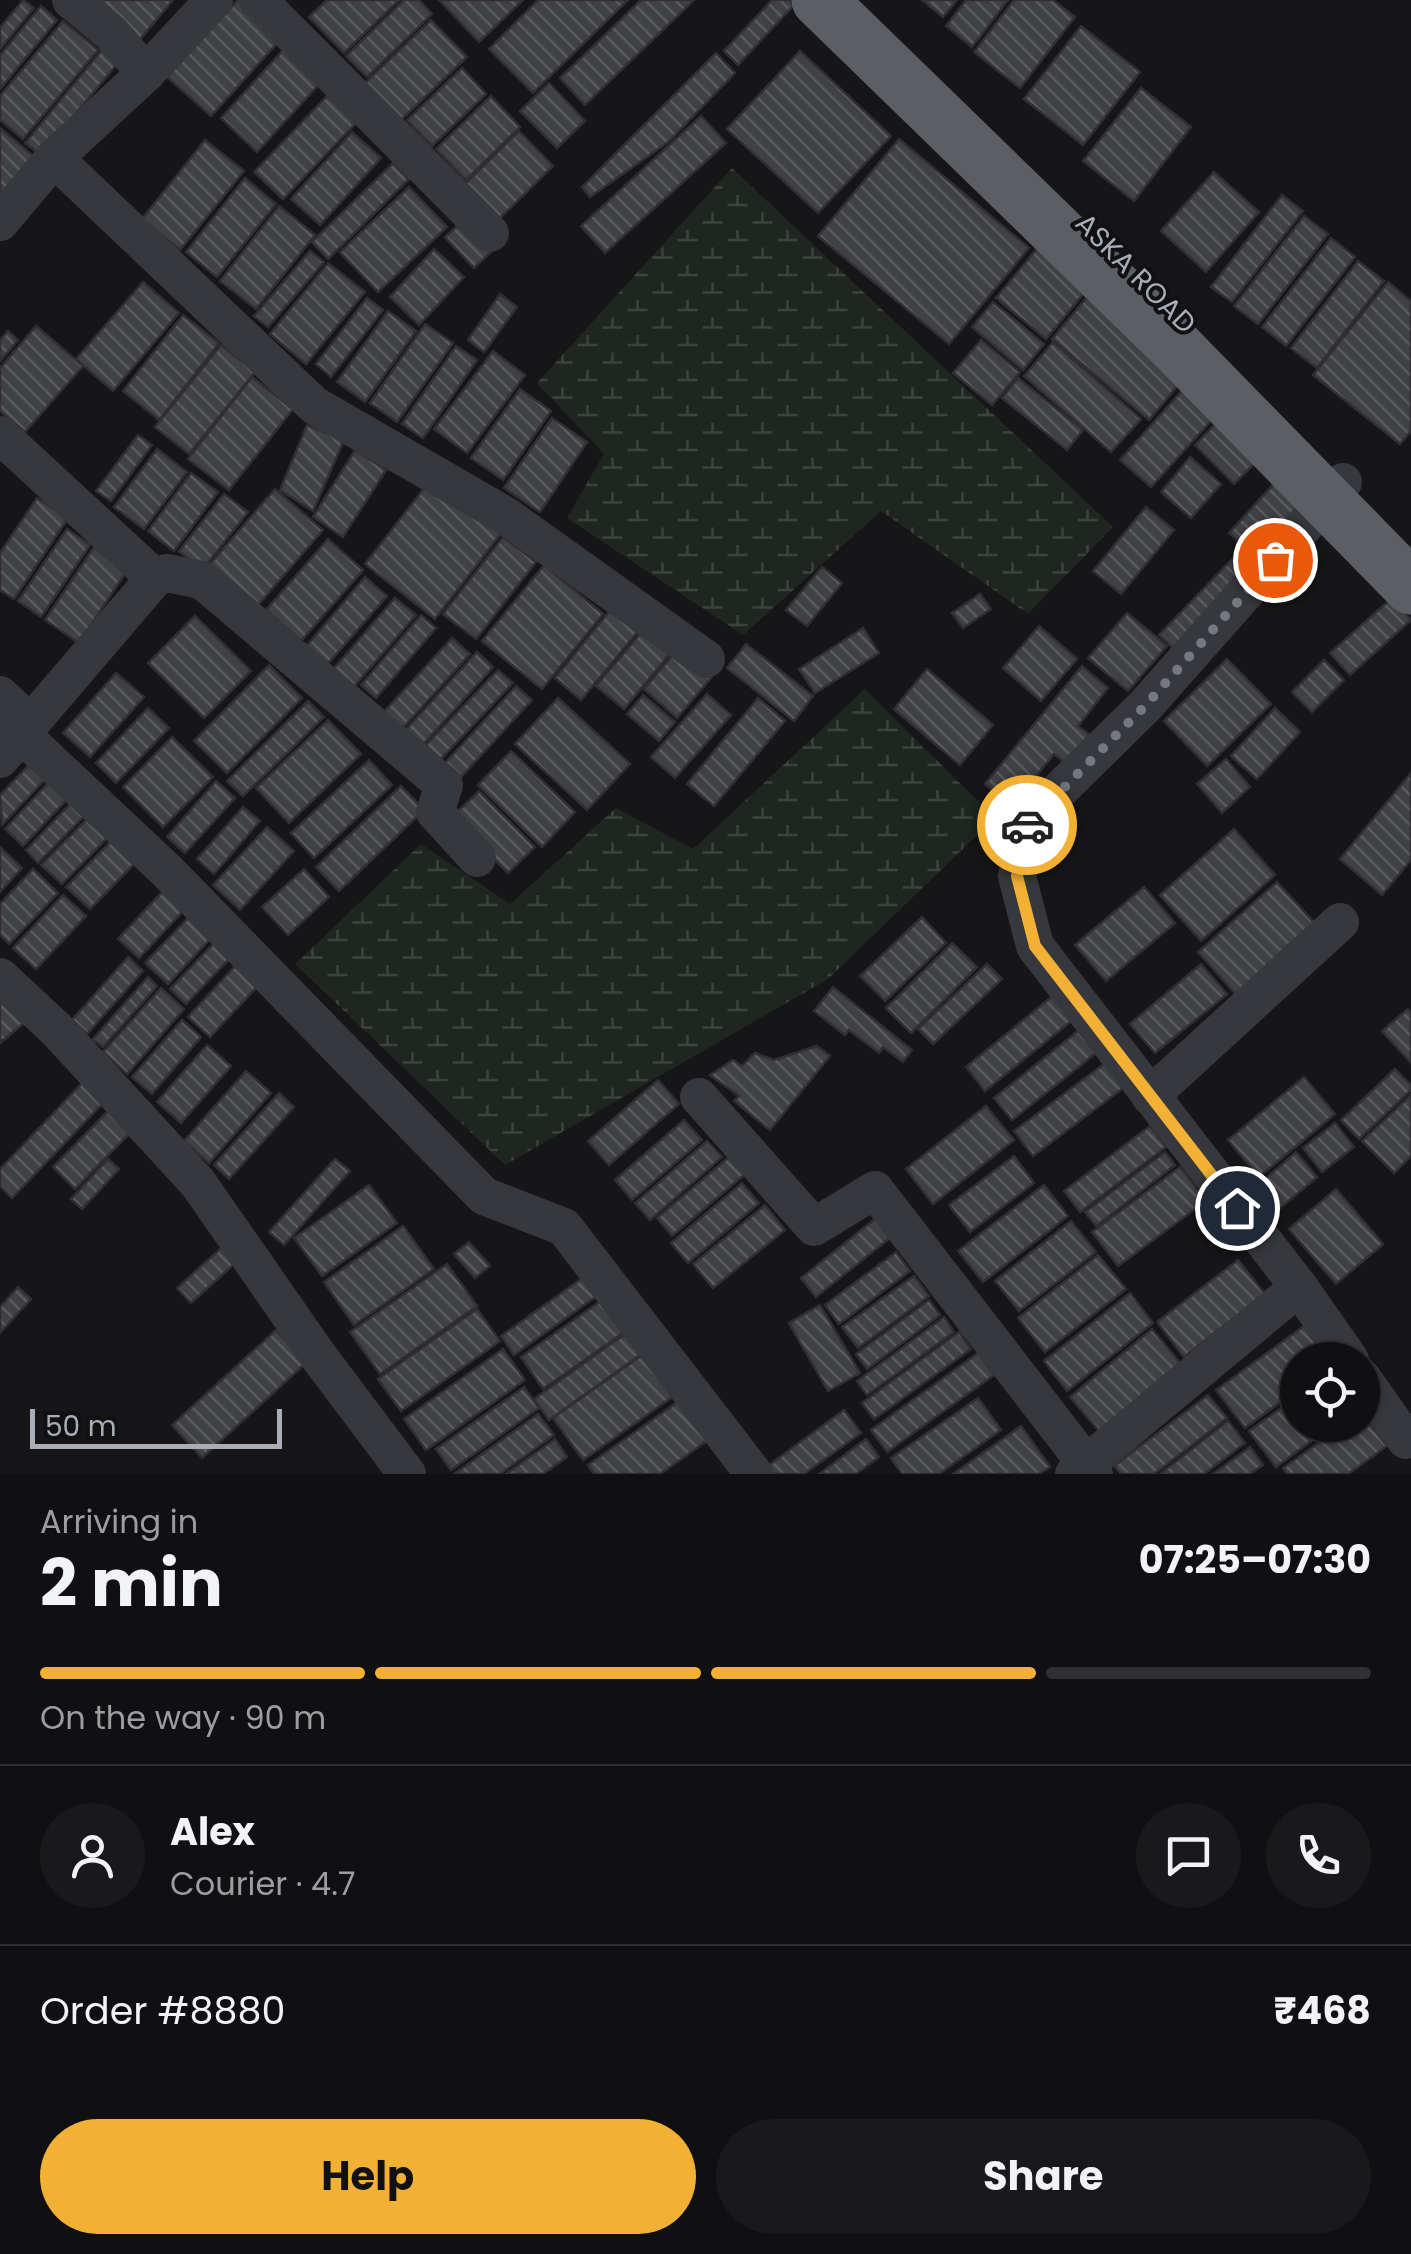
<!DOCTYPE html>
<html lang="en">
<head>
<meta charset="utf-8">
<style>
  :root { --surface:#101012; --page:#19191b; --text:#f1f3f6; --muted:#9c9d9f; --line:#303032; --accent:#f2b134 }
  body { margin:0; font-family:Poppins,sans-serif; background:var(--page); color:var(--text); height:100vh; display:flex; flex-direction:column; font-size:38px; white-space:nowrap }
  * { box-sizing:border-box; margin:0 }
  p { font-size:32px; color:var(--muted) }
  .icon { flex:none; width:55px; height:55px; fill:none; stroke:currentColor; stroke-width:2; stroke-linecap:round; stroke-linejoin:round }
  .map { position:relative; height:1474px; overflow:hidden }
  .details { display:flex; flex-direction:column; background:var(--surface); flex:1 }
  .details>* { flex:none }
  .tools { position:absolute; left:1280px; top:1342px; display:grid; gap:20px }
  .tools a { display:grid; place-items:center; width:100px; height:100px; border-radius:50%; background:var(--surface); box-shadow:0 2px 8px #0004,0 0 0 2px var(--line); font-size:50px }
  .scale { position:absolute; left:30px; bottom:25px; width:252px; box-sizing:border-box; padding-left:10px; border:5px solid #a8adb8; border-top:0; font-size:28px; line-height:35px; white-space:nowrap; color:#a8adb8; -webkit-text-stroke:8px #111113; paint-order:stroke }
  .pin { position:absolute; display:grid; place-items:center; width:85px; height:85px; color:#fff; margin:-42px; border:5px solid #fff; border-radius:50%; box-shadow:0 2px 10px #0007 }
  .courier { position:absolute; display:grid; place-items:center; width:100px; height:100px; margin:-50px; border:8px solid #f2b134; border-radius:50%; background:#fff; color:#222; box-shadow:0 2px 12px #0007 }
  .head em { font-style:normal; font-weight:700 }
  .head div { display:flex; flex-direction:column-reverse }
  .head { display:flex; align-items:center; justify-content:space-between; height:170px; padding:0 40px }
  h1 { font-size:65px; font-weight:700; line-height:75px }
  .bar { display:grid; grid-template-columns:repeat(4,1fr); gap:15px 10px; align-content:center; height:120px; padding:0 40px }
  .bar i { height:12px; border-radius:8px; background:var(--line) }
  .bar .current { background:var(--accent) }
  .bar p { grid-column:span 4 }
  .line { display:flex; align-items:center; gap:25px; padding:0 40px; border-top:2px solid var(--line) }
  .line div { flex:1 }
  .round { display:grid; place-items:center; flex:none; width:105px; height:105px; border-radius:52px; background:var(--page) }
  .action { display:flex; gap:20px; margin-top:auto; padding:20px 40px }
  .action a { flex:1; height:115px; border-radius:60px; background:var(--accent); color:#111; font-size:40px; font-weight:700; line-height:115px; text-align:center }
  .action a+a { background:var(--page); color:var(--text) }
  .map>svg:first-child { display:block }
</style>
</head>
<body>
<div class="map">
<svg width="1411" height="1474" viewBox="0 0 1411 1474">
  <defs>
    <pattern id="wetland-marsh" width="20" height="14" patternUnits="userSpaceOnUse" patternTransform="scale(2.5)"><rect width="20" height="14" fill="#1e261f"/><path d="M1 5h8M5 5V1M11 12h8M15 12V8" fill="none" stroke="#3c433d"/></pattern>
    <pattern id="building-back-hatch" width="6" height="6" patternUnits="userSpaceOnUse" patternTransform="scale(2.5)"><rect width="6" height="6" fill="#404145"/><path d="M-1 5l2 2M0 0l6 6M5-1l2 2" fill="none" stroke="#595a5e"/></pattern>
  </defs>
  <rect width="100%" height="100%" fill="#161618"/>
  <!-- wetland -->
  <g fill="url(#wetland-marsh)">
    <path d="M732,168L1113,527L1028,614L881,511L743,635L567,518L604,454L537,383Z"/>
    <path d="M865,689L995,818L828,979L505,1165L295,964L421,844L510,904L616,808L693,849Z"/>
  </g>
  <!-- building -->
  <g fill="url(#building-back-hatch)" stroke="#303034" stroke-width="2.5">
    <path d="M23,0L34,8L0,49V28Z"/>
    <path d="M86,0H173L137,43Z"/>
    <path d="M238,0L282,38L211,116L167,77Z"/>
    <path d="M327,0H399L344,53L309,17Z"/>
    <path d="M404,0H419L432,14L367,77L346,56Z"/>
    <path d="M439,0H523L479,42Z"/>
    <path d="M538,0H628L533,93L489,49Z"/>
    <path d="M641,0H694L585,105L560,78Z"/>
    <path d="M772,0H789L794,5L738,65L724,51Z"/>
    <path d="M922,0H957L943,17Z"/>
    <path d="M966,0H1008L972,47L946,26Z"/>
    <path d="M1014,0H1053L1075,17L1020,88L974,52Z"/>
    <path d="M41,6L57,20L0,89V55Z"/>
    <path d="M431,20L467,57L401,120L365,83Z"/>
    <path d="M63,21L98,50L23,139L0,120V96Z"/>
    <path d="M1081,26L1140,72L1083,145L1024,99Z"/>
    <path d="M285,48L322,81L257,152L221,118Z"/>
    <path d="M102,50L118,63L41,155L25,143Z"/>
    <path d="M800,51L891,136L818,213L727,129Z"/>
    <path d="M716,53L735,73L668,142L590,197L582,187Z"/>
    <path d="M462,68L486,94L432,146L407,120Z"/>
    <path d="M549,83L585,121L557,148L520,111Z"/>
    <path d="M1141,88L1191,127L1134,201L1083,161Z"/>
    <path d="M330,93L358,121L283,199L254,172Z"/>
    <path d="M491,96L520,127L466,180L436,149Z"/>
    <path d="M701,116L726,143L605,253L581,226Z"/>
    <path d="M0,128L38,160L0,206Z"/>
    <path d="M519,131L553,166L499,219L464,185Z"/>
    <path d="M352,132L381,158L320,225L291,199Z"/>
    <path d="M899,139L1029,248L949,344L818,236Z"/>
    <path d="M205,140L244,171L180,250L142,219Z"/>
    <path d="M393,163L409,179L328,259L312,242Z"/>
    <path d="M1214,172L1259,212L1206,272L1161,231Z"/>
    <path d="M245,178L276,204L217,277L186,252Z"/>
    <path d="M409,187L447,227L378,292L340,252Z"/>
    <path d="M1282,195L1303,211L1232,302L1211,287Z"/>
    <path d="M279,206L315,235L256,309L220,281Z"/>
    <path d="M1304,216L1328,234L1258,324L1234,306Z"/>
    <path d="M465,219L493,250L474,268L445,237Z"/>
    <path d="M1049,234L1099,275L1046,339L996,298Z"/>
    <path d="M1331,238L1355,257L1286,346L1262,327Z"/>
    <path d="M434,249L464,277L419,325L390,297Z"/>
    <path d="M310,251L324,262L268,327L254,316Z"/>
    <path d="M1358,261L1384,281L1317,368L1291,348Z"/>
    <path d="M328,263L365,292L306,364L270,334Z"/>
    <path d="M143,282L179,313L113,391L76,359Z"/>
    <path d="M1388,282L1411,301V431L1400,444L1313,375Z"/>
    <path d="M500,294L517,307L484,352L468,340Z"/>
    <path d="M1088,296L1185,377L1149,420L1052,339Z"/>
    <path d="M367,298L383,310L331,377L316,364Z"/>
    <path d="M993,302L1044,344L1023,370L972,327Z"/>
    <path d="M388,311L416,331L365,402L337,382Z"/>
    <path d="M183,315L219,343L159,420L123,391Z"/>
    <path d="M425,324L453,343L397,422L370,403Z"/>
    <path d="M36,326L83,366L25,432L0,411V368Z"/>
    <path d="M8,331L18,340L0,361V340Z"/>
    <path d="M981,340L1020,372L992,405L953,373Z"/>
    <path d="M1053,342L1141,419L1111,452L1024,376Z"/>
    <path d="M221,345L255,372L189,454L155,427Z"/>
    <path d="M456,346L477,360L423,438L402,424Z"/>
    <path d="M493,351L525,375L467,453L434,429Z"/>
    <path d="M252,377L293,409L229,490L188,459Z"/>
    <path d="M1018,378L1083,430L1067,450L1002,398Z"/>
    <path d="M1188,384L1219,412L1151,487L1120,460Z"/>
    <path d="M520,389L551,411L503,480L471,458Z"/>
    <path d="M1227,412L1266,452L1234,484L1195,445Z"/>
    <path d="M552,418L587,442L540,512L504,488Z"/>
    <path d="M307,425L344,440L313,511L280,490Z"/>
    <path d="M138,435L152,445L111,501L96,491Z"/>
    <path d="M157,449L187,472L144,529L114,507Z"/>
    <path d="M355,450L386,470L343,537L313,517Z"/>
    <path d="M1190,457L1221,484L1191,518L1161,492Z"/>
    <path d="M191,473L218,492L174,551L148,531Z"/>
    <path d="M1282,475L1316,505L1263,563L1229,533Z"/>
    <path d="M432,478L502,532L435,619L365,564Z"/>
    <path d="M275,489L323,530L258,605L210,564Z"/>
    <path d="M224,494L248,512L202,570L179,551Z"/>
    <path d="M37,498L68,518L14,599L0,590V553Z"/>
    <path d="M1146,507L1174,530L1121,594L1093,571Z"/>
    <path d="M67,529L90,545L41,617L18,601Z"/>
    <path d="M503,537L536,562L476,639L443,614Z"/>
    <path d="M328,539L363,570L301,641L266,610Z"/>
    <path d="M94,547L128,569L79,643L45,620Z"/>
    <path d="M1239,552L1258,570L1178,652L1159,635Z"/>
    <path d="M544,565L603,614L542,689L482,641Z"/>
    <path d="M822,567L842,583L807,626L786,610Z"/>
    <path d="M365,577L387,596L325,667L304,649Z"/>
    <path d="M980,594L991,609L963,628L952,613Z"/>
    <path d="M1393,597L1411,620L1350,675L1330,653Z"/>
    <path d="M395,598L416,615L350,691L330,673Z"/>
    <path d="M617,602L644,624L581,700L555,678Z"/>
    <path d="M1127,613L1167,646L1128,691L1088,658Z"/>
    <path d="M421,615L436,628L376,698L361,685Z"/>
    <path d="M195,616L251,671L204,718L148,663Z"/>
    <path d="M1039,626L1077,659L1041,701L1003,668Z"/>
    <path d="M646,627L673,650L624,709L596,686Z"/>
    <path d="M863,628L879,653L815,693L799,669Z"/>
    <path d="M452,638L470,654L399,732L381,715Z"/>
    <path d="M746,644L813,696L794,721L727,668Z"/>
    <path d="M677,650L711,678L677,718L644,689Z"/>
    <path d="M477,652L493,667L417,751L401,735Z"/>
    <path d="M1227,659L1271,704L1207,766L1164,721Z"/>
    <path d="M1324,660L1344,680L1312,712L1292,692Z"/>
    <path d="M269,665L302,698L227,773L194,741Z"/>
    <path d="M1082,666L1108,688L1078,726L1091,736L1068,765L1054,754L1012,806L985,784Z"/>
    <path d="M927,669L993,725L960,765L894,709Z"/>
    <path d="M498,670L513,683L439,761L424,747Z"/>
    <path d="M116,673L144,697L90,757L63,733Z"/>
    <path d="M516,686L532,700L461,777L445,763Z"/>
    <path d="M707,694L731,715L675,778L651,757Z"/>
    <path d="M643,695L675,722L659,741L627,714Z"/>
    <path d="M558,698L630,764L587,810L515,744Z"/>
    <path d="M758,698L785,721L714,806L687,784Z"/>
    <path d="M308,701L324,717L243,796L227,781Z"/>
    <path d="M148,708L169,728L116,783L96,763Z"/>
    <path d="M1275,708L1300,732L1257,779L1231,756Z"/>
    <path d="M328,720L361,754L289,823L256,788Z"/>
    <path d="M172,737L213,777L163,827L123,787Z"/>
    <path d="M511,751L575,812L542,847L478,785Z"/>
    <path d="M1226,759L1250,787L1222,813L1197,784Z"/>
    <path d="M369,760L392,785L314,858L291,833Z"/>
    <path d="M32,762L47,777L2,825L0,795Z"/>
    <path d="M1411,773V860L1382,895L1340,859Z"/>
    <path d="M51,780L69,797L23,846L5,829Z"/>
    <path d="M216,781L235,798L185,853L167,837Z"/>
    <path d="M401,786L424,810L339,891L316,867Z"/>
    <path d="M479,791L535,847L508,873L452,817Z"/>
    <path d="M74,800L87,813L38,863L26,850Z"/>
    <path d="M243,807L260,821L214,874L197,859Z"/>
    <path d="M91,815L111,834L62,884L41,865Z"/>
    <path d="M267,827L294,851L240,910L213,885Z"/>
    <path d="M1234,829L1275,875L1201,941L1160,895Z"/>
    <path d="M118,834L141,857L90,909L66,887Z"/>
    <path d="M0,847L22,868L0,892Z"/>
    <path d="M33,869L58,893L9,944L0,935V904Z"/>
    <path d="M304,869L329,897L288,935L262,907Z"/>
    <path d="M1277,882L1318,927L1239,998L1198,952Z"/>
    <path d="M1144,887L1175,923L1106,981L1075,945Z"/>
    <path d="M164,890L185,909L139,958L118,939Z"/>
    <path d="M63,895L86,916L36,969L13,948Z"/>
    <path d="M190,916L212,937L168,984L145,963Z"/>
    <path d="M922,917L946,943L885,1001L860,976Z"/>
    <path d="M215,942L231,957L186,1004L170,989Z"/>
    <path d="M952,943L977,967L911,1033L886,1008Z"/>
    <path d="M128,957L143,971L87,1034L72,1020Z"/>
    <path d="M987,964L1002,979L933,1044L918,1029Z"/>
    <path d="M1201,964L1227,994L1155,1053L1130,1024Z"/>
    <path d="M235,966L257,987L210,1037L188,1017Z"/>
    <path d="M148,977L157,986L103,1047L93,1039Z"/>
    <path d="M833,987L912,1050L903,1062L883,1047L879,1053L849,1030L845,1035L814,1011Z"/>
    <path d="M161,988L184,1009L127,1074L103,1052Z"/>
    <path d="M0,992L25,1022L0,1043Z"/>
    <path d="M1055,994L1075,1018L985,1091L966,1067Z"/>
    <path d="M1408,1009L1411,1013V1063L1382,1031Z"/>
    <path d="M182,1020L201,1037L152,1094L132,1077Z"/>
    <path d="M1083,1027L1101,1049L1012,1120L994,1098Z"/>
    <path d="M207,1045L231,1066L181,1123L157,1102Z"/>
    <path d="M817,1046L830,1056L770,1130L734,1101L739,1096L710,1075L733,1060L742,1066L755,1053L774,1060Z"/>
    <path d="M1108,1061L1126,1086L1033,1156L1014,1131Z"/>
    <path d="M1395,1069L1411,1085V1090L1359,1139L1341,1120Z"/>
    <path d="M246,1071L271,1093L209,1163L184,1141Z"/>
    <path d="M1304,1077L1335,1114L1259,1177L1228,1140Z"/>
    <path d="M86,1079L107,1099L12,1198L0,1186V1169Z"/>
    <path d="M658,1080L679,1104L609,1165L588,1141Z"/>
    <path d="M279,1093L294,1107L229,1179L214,1165Z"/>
    <path d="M1411,1095V1156L1394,1173L1362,1141Z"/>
    <path d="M115,1104L137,1126L75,1189L53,1167Z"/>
    <path d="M986,1106L1014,1140L933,1204L906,1169Z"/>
    <path d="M684,1120L702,1140L632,1200L615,1180Z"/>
    <path d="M1335,1123L1354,1147L1322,1172L1303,1148Z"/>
    <path d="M1150,1126L1166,1147L1080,1212L1064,1191Z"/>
    <path d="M707,1141L722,1157L650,1220L635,1203Z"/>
    <path d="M1165,1152L1175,1165L1096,1226L1085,1212Z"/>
    <path d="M1296,1152L1317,1177L1279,1209L1258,1185Z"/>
    <path d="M1014,1156L1034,1183L970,1232L949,1205Z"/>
    <path d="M729,1157L744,1175L672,1236L657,1218Z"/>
    <path d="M108,1159L119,1169L82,1209L71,1199Z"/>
    <path d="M335,1159L350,1171L284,1245L269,1232Z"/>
    <path d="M1180,1167L1206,1201L1118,1266L1092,1232Z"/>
    <path d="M742,1183L759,1203L688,1263L671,1243Z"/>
    <path d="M369,1185L397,1223L322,1276L294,1238Z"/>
    <path d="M1044,1185L1068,1216L983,1282L958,1251Z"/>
    <path d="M1336,1189L1383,1244L1336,1284L1289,1229Z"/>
    <path d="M765,1205L785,1230L713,1288L693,1264Z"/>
    <path d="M875,1219L890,1238L816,1297L801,1278Z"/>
    <path d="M1071,1221L1096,1252L1019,1311L995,1281Z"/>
    <path d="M403,1226L434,1269L354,1325L324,1282Z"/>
    <path d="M229,1241L242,1257L191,1303L177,1288Z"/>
    <path d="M469,1242L490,1266L475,1278L454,1254Z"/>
    <path d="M896,1252L910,1271L839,1324L825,1305Z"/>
    <path d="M1098,1255L1126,1289L1045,1352L1018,1318Z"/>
    <path d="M1238,1260L1265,1294L1184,1357L1157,1322Z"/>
    <path d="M447,1264L477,1306L380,1374L350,1332Z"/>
    <path d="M588,1274L601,1293L514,1355L501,1336Z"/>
    <path d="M914,1276L929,1296L858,1348L842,1327Z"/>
    <path d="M18,1287L31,1299L0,1333V1307Z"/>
    <path d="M1130,1293L1153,1323L1067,1391L1044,1361Z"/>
    <path d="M605,1298L627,1330L543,1389L521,1357Z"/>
    <path d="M929,1300L940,1315L867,1369L856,1354Z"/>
    <path d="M820,1305L860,1373L828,1391L789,1323Z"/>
    <path d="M477,1309L500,1341L401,1411L378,1379Z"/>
    <path d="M944,1317L954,1332L867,1395L857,1381Z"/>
    <path d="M1304,1326L1328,1360H1298V1389L1245,1428L1216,1390Z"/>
    <path d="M632,1329L647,1350L549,1420L534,1399Z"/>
    <path d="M1152,1329L1180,1363L1099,1431L1070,1397Z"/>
    <path d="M276,1330L306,1363L202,1458L172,1425Z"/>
    <path d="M959,1332L971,1349L874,1419L862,1403Z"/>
    <path d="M503,1349L525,1380L426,1450L404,1419Z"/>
    <path d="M648,1351L678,1393L583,1460L553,1418Z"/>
    <path d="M978,1353L994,1375L887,1452L871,1430Z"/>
    <path d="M524,1387L539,1408L451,1470L436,1449Z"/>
    <path d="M1208,1395L1227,1418L1154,1474H1121L1114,1466Z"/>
    <path d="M1298,1396V1425H1333L1276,1467L1249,1431Z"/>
    <path d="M978,1398L1001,1430L939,1474H902L891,1458Z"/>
    <path d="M679,1401L707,1441L660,1474H594L588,1465Z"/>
    <path d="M844,1410L861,1433L804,1474H765L762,1470Z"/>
    <path d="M1362,1413L1387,1446L1348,1474H1287L1283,1468L1344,1425H1362Z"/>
    <path d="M538,1414L554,1435L500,1474H454Z"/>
    <path d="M1228,1421L1245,1443L1204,1474H1160Z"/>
    <path d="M1021,1426L1050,1467L1039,1474H953Z"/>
    <path d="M555,1439L567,1457L543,1474H506Z"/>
    <path d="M866,1439L879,1457L856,1474H819Z"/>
    <path d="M1250,1447L1263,1465L1250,1474H1213Z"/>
  </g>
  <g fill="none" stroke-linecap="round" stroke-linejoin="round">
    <!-- minor -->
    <g stroke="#37383d" stroke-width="38">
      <path d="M71,0L111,33L146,73"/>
      <path d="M258,0L490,233"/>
      <path d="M54,158L314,405L506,516L706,659"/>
      <path d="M0,222L54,158L146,73L214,0"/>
      <path d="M0,435L155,578L0,759"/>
      <path d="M155,578L166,573L202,580L444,785L435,812L477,858"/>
      <path d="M0,695L16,710L21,734L167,871L484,1196L564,1227L754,1474"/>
      <path d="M0,977L57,1030L198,1183L319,1357L407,1474"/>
      <path d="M1150,1096L1340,922"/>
      <path d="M699,1097L814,1227L875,1190L1094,1474"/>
      <path d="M1299,1287L1035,946L1017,876L1028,821L1145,706L1343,482"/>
      <path d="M1362,1378L1406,1440"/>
      <path d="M1074,1474L1299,1287L1350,1360"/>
    </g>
    <!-- trunk -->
    <path stroke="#5b5e65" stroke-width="55" d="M819,0L1176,347L1411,587"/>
  </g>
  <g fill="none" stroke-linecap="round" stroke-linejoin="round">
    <!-- done -->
    <path stroke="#757880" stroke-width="10" stroke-dasharray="0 18" d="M1027,825L1145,706L1275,560"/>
    <!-- route -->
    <path stroke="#f2b134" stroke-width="12" d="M1027,825L1017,876L1035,946L1237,1208"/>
  </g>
  <g text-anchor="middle" stroke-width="8" stroke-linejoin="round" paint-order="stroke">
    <!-- street labels -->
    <g font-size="28" fill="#a8adb8" stroke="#111113">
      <text transform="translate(1136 273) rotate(45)" y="10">ASKA ROAD</text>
    </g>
  </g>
</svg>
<div class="tools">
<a><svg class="icon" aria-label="locate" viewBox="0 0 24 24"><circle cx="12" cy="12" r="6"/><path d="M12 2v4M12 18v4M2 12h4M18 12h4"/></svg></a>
</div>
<div class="scale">50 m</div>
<div class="pin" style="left:1275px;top:560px;background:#ea580c"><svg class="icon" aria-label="bag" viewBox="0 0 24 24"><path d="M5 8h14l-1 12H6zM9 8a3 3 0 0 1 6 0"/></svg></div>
<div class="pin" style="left:1237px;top:1208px;background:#1f2937"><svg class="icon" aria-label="home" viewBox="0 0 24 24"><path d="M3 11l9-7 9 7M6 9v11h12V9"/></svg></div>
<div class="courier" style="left:1027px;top:825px"><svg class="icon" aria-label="car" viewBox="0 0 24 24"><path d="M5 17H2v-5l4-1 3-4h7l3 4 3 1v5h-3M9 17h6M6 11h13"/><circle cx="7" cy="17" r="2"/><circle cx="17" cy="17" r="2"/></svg></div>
</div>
<section class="details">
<div class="head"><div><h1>2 min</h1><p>Arriving in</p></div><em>07:25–07:30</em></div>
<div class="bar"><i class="current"></i><i class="current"></i><i class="current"></i><i></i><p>On the way · 90 m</p></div>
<div class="line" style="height:180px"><a class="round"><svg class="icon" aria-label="person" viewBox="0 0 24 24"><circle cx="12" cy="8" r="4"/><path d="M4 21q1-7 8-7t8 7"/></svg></a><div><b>Alex</b><p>Courier · 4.7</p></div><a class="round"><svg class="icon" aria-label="chat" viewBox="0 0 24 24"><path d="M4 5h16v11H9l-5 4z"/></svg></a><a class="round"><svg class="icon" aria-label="phone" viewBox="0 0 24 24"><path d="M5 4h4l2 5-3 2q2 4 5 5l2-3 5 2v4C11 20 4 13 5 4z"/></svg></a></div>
<div class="line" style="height:130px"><div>Order #8880</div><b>₹468</b></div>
<div class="action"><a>Help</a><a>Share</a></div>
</section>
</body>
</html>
